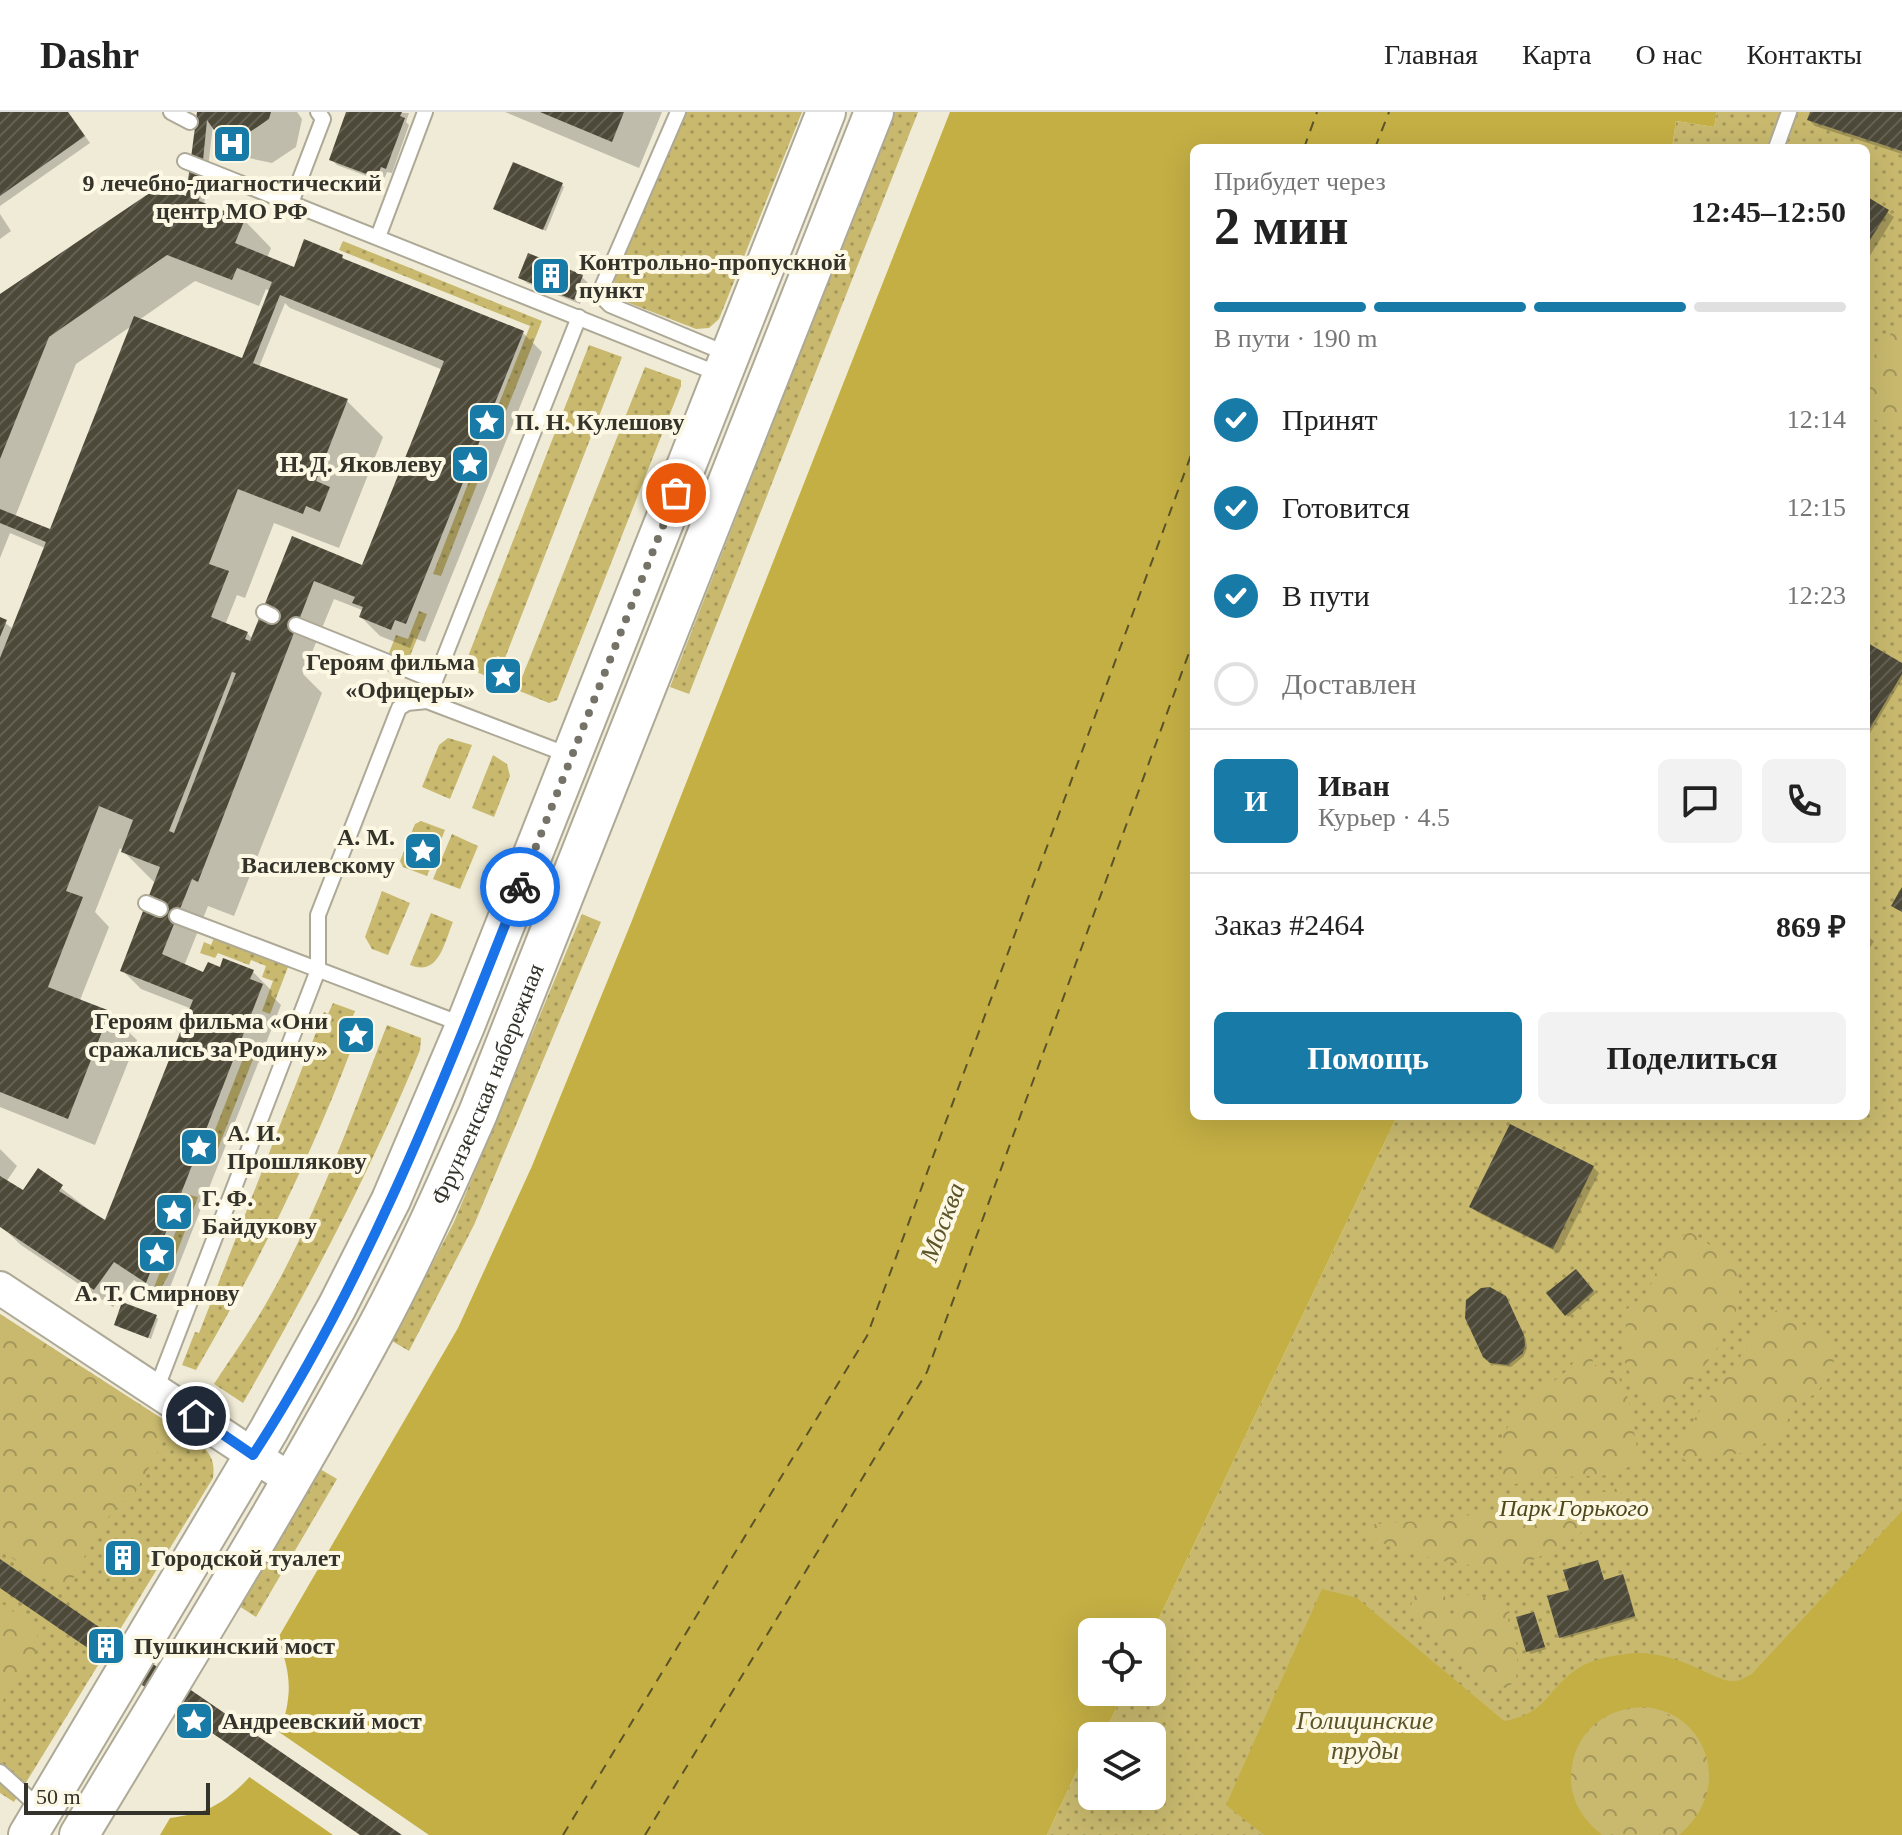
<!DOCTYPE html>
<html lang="ru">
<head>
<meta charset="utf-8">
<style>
  :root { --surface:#fff; --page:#f2f2f2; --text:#222; --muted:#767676; --line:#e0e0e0; --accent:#187ba7 }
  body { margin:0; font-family:"Times New Roman",serif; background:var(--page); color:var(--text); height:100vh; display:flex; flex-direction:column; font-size:30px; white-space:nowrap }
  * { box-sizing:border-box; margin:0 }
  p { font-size:26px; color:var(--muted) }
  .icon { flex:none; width:44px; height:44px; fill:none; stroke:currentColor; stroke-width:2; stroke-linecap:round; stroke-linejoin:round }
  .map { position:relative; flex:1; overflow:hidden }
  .side { position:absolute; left:1190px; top:32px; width:680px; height:976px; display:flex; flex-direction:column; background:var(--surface); border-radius:12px; box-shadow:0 8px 32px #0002 }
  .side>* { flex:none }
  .fabs { position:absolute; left:1078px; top:1506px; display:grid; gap:16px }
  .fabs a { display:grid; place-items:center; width:88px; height:88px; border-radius:12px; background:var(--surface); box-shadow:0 8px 32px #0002; font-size:40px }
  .scale { position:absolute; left:24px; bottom:20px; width:186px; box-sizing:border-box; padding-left:8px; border:4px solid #34332b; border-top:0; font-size:22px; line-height:28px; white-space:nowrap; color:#34332b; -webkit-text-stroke:6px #fcf8e4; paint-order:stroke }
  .pin { position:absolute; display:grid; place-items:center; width:68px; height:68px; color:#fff; margin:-34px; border:4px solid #fff; border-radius:50%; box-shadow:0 2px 8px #0007 }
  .courier { position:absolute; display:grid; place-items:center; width:80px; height:80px; margin:-40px; border:6px solid #1a73e8; border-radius:50%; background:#fff; color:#222; box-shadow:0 2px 10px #0007 }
  .overview em { font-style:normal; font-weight:800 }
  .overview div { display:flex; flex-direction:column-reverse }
  .overview { display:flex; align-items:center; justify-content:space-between; height:136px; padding:0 24px }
  h1 { font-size:52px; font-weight:800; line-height:60px }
  .bar { display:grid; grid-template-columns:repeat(4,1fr); gap:12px 8px; align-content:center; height:96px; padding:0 24px }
  .bar i { height:10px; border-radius:6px; background:var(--line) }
  .bar .selected { background:var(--accent) }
  .bar p { grid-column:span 4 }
  .line { display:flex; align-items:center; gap:20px; padding:0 24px; border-top:2px solid var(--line) }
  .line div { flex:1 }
  .round { display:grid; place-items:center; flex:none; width:84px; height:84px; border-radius:12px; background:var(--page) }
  ol { padding:0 24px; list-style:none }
  li { display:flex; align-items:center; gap:24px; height:88px }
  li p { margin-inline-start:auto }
  li .icon { padding:8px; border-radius:50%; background:var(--accent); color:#fff; stroke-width:4 }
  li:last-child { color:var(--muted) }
  li i { width:44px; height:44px; border:4px solid var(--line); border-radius:50% }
  .cta { display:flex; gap:16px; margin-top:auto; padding:16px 24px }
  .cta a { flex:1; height:92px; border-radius:12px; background:var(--accent); color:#fff; font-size:32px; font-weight:800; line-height:92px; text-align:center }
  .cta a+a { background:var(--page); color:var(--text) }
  header { display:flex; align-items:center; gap:48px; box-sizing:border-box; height:112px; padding:0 40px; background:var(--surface); border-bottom:2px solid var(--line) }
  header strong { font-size:38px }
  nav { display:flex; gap:44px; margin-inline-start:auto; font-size:28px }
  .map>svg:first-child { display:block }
</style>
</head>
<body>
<header>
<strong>Dashr</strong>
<nav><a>Главная</a><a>Карта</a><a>О нас</a><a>Контакты</a></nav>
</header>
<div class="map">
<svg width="1902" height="1723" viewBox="0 0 1902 1723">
  <defs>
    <pattern id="grass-dots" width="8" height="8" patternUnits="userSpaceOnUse" patternTransform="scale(2)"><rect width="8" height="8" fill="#c8b96e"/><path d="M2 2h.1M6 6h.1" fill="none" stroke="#a3975b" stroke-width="1.8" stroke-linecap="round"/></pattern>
    <pattern id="forest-crowns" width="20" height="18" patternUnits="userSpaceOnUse" patternTransform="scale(2)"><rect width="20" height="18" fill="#c8b96e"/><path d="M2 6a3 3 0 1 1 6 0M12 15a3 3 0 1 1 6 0" fill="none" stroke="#a3975b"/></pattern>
    <pattern id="building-hatch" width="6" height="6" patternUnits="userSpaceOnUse" patternTransform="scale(2)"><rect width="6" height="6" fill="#4d4939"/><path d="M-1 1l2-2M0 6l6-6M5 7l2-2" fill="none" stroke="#646154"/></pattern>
  </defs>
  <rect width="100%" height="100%" fill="#efebd7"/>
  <!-- grass -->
  <g fill="url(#grass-dots)">
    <path d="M686,0H802L719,207L709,216L696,217L624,189C615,180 613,174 615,162Z"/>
    <path d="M894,0H918L689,582L670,575Z"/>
    <path d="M1717,0H1902V1723H1047L1081,1650L1082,1638L1090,1628L1092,1684H1152V1624H1103L1124,1580H1152V1521L1397,1004H1866V36H1672L1676,9L1714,15Z"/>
    <path d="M343,129L542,209L499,317L490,314L530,214L339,138Z"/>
    <path d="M589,233L622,245L505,546L497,544L489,565L464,555Z"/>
    <path d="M645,255L681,268V274L557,588L549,591L517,578Z"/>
    <path d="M476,351L484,354L441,464L433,462Z"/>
    <path d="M419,499L427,502L408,549L389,541L396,523L408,527Z"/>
    <path d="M448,626L472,633L450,687L422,675L439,633Z"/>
    <path d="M493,643L507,652L510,664L494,705L472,696Z"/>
    <path d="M421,709L445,718L427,764L403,755L400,749L415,712Z"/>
    <path d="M452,722L478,734L460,777L433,767Z"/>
    <path d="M382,779L410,791L388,843L372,837L365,825Z"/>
    <path d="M431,801L453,810C444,831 439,865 410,853Z"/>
    <path d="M582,802L601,810L474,1113L409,1239L392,1229L454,1110Z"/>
    <path d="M214,826L288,855L270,902L262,899L273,869L262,865L266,854L251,848L249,853L218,841L215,846L200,841L204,830L211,833Z"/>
    <path d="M333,891L355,899L344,926L354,930C311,1046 258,1152 196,1258L182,1253L195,1220L199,1221L324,900L328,902Z"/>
    <path d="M387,913L421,926L420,938C369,1063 310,1174 243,1291L214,1272C229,1249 244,1228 258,1205C313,1114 349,1012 387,913Z"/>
    <path d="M248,934L257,937L213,1049L204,1046Z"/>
    <path d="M190,1083L198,1085L168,1164L161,1176L153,1178Z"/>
    <path d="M0,1202L200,1331C211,1343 215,1349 213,1366L14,1690L0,1681Z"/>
    <path d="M320,1357L337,1367L256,1505L239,1494Z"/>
  </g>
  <!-- forest -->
  <g fill="url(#forest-crowns)">
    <path d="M1902,205V311L1891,314L1866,304V277L1869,274L1872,249Z"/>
    <path d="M1689,1119L1738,1152C1738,1166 1741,1183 1737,1196C1725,1235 1693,1268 1666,1297H1653L1636,1274L1625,1251L1626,1198L1647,1181L1667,1135Z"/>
    <path d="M1779,1196C1792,1210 1816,1217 1833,1229L1834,1259L1816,1281L1793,1296L1783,1319L1751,1340L1684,1348L1680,1335C1694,1300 1719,1275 1740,1245C1753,1227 1761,1210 1779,1196Z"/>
    <path d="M0,1202L172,1314L135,1381L111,1401L80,1452L78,1461C56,1487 21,1451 0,1437Z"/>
    <path d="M1591,1226L1593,1252L1618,1264L1629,1288L1639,1350L1613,1363L1536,1366L1509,1374L1502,1363V1323L1526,1291L1568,1258Z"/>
    <path d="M1627,1374L1598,1409L1562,1434L1520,1454L1495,1457L1437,1448L1375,1429L1364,1419L1375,1412L1432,1408L1559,1391Z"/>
    <path d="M1429,1478L1442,1480L1448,1490L1450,1509L1461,1485L1473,1481L1510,1496L1508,1510L1518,1536L1516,1567L1507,1576L1482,1574L1437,1524L1416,1509L1409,1498L1416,1481Z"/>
    <path d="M0,1490L38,1518L36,1544L26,1559L9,1571L0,1598Z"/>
    <path d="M1640,1595C1693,1603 1730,1648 1700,1700C1695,1708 1689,1718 1680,1722C1670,1723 1642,1723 1631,1723C1611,1723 1595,1723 1583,1705C1551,1652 1582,1603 1640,1595Z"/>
  </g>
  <!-- water -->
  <g fill="#c4af44">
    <path d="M950,0H1717L1714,15L1676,9L1672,36H1194V1004H1397L1152,1521L1092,1520V1580H1124L1103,1624H1092V1628L1085,1632L1081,1650L1047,1723H160L170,1706C184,1704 200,1701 212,1695C249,1676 284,1627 288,1587C291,1566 285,1546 278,1526L458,1216L532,1054L631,811Z"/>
    <path d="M1902,1399V1723H1679C1750,1663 1683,1564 1605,1605C1587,1615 1575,1634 1572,1654C1567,1683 1580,1705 1602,1723H1264L1226,1693L1322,1477L1357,1486L1504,1609C1547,1602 1545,1579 1577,1557C1593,1546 1616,1543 1635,1541C1655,1540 1677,1547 1695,1555C1707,1560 1722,1570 1735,1569C1740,1569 1747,1564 1752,1562Z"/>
  </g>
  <!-- pier -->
  <path fill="#efebd7" d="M276,1618L429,1723H333L245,1662L262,1642Z"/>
  <!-- shadow -->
  <g fill="#0003" fill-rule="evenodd">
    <path d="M0,0H68L90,31L0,94Z"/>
    <path d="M199,0H297L302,7L296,35L272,51L244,45L213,12L204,93L244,108L271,136L267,146L295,158L342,145L348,151L523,221L542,240L425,530L414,526L410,536L380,524L361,505L362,498L334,487L303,562L322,581L234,804L208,794L184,854L204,863L221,857L253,860L272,879L271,883L281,893L165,1188L134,1168L113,1195L21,1133L0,1113V1037L17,1054L6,1070L24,1081L39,1059L106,1111L192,897L141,877L122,858L156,772L120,736L95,800L109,815L80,888L109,901L137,928L95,1033L0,995V507L13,517L45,436L10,421L0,446V185L188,87ZM195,169L259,194L266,177L270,179L250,251L139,208ZM285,191L290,196L443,258L363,456L293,427L253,527L247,521L225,513L237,483L245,486L274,411L339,436L383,325L347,289L259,255ZM133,213L52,420L15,405L76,252Z"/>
    <path d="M348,0L409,1L406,10L409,13L392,61L387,60L383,70L337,53L331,47Z"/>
    <path d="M505,0H662L639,56Z"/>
    <path d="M1812,0H1902V42L1815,14L1809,8Z"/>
    <path d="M562,73L564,75L546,119L496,97Z"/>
    <path d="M1866,86L1894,105L1866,150Z"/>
    <path d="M0,102L11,119L0,127Z"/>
    <path d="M521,165H582L588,171L580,192L527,171Z"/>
    <path d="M1866,533L1902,554V567L1866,628Z"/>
    <path d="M1866,824L1874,829L1868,839L1866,838Z"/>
    <path d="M1593,1055L1599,1061L1559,1141L1477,1100L1471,1094Z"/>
    <path d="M1576,1159L1595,1182L1568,1205L1549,1182Z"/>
    <path d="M1505,1185L1526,1227L1527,1236L1524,1244L1511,1255L1495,1253L1484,1244Z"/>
    <path d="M156,1205L158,1207L151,1227L119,1215Z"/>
    <path d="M131,1441L133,1444L125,1458L119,1454Z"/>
    <path d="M1597,1450L1605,1470L1623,1465L1625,1467L1636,1506L1563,1527L1560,1524L1572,1480Z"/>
    <path d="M1534,1502L1546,1537L1531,1542L1528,1539Z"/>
  </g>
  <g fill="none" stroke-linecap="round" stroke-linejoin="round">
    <!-- ferry -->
    <g stroke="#5c5328" stroke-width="2" stroke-dasharray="10 8" stroke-linecap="butt">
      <path d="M1304,36L1317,0"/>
      <path d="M1375,36L1389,0"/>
      <path d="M563,1723L867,1224L1194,335"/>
      <path d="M645,1723L927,1260L1194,527"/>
    </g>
  </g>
  <!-- building -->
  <g fill="url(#building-hatch)" fill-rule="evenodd">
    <path d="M0,0H68L85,24L0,84Z"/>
    <path d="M197,0H271L269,7L244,24L214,18L207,8L199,89L245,107L235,131L294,155L304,127L343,143L342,146L524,219L406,512L395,508L391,518L359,505L363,495L352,491L355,485L314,469L198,770L192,767L162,842L203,860L208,850L220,855L223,846L254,858L250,867L263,872L146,1171L114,1150L94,1178L0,1115V1064L23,1078L38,1056L63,1073L59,1079L105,1108L193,888L120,859L160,755L121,740L133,708L99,694L66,779L83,785L48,875L110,899L68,1007L0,980V546L46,430L0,411V397L50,417L134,204L242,246L272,170L237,156L232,168L167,143L49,225L0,347V182L160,74L186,84ZM280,183L444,249L362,453L292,424L250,529L245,527L248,520L211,505L229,459L209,452L238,377L303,402L306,394L320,400L330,375L316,369L348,287L253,251ZM232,560L236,561L174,721L169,719Z"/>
    <path d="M346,0H402L400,4L405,6L386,57L381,55L377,66L329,48Z"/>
    <path d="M540,0H624L612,30Z"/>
    <path d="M1810,0H1902V39L1807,8Z"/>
    <path d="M513,50L563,71L543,118L493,97Z"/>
    <path d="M1866,84L1889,98L1866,134Z"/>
    <path d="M528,141L583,163L574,188L518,166Z"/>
    <path d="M0,505L7,508L0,525Z"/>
    <path d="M1866,530L1902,551V562L1866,623Z"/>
    <path d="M1902,775V800L1891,794Z"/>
    <path d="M1510,1012L1594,1054L1553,1137L1469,1095Z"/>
    <path d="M1576,1157L1594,1179L1565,1204L1546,1181Z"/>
    <path d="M1490,1175L1506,1184L1524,1223L1525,1233L1523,1241L1508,1253L1490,1251L1483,1245L1465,1206L1466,1188L1481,1176Z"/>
    <path d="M122,1190L157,1203L148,1226L114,1213Z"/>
    <path d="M125,1435L132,1440L122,1457L114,1452Z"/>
    <path d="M0,1447L402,1723H360L199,1612L0,1476Z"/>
    <path d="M1598,1448L1604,1468L1623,1462L1635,1504L1559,1526L1547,1484L1569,1478L1563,1458Z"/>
    <path d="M1534,1500L1545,1535L1526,1540L1516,1505Z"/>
    <path d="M1092,1630V1655L1086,1642Z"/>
  </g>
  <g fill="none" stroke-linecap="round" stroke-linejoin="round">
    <!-- service casing -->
    <g stroke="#ada996" stroke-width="18">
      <g id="service">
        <path d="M171,0L190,10"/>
        <path d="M678,0L600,180L602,185L610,193L730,243"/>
        <path d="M1776,36L1789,0"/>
        <path d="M185,49L719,262"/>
        <path d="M291,91L323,7L318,0"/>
        <path d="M378,125L425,0"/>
        <path d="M264,500L272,504"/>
        <path d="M296,513L435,569"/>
        <path d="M427,589L579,205"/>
        <path d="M146,791L160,797"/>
        <path d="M177,804L464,913"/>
        <path d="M156,1278L318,858V803L399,596L407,591L427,589L571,644"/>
        <path d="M0,1660L42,1698"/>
      </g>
    </g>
    <!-- tertiary casing -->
    <g stroke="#ada996" stroke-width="36">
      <path id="tertiary" d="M0,1176L291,1368"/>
    </g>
    <!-- secondary casing -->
    <g stroke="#ada996" stroke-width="42">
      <g id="secondary">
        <path d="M28,1723L269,1318L337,1195L391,1088L465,914L826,0"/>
        <path id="s1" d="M79,1723C180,1555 284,1388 377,1215C414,1146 446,1074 478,1001L874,0"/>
      </g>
    </g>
    <!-- service -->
    <use href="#service" stroke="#fff" stroke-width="14"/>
    <!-- tertiary -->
    <use href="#tertiary" stroke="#fff" stroke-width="32"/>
    <!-- secondary -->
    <use href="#secondary" stroke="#fff" stroke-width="38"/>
  </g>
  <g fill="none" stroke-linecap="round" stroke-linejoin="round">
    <!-- done -->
    <path stroke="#757367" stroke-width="8" stroke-dasharray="0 14.4" d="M520,775L676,381"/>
    <!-- route -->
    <path stroke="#1a73e8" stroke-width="10" d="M196,1304L253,1343C367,1168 444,968 520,775"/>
  </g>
  <!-- icons -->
  <defs>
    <g id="hospital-square" transform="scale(2)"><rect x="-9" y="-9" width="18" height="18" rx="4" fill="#187ba7" stroke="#fcf8e4"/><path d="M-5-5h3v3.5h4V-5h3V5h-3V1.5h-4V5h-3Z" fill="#fff"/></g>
    <g id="building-square" transform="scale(2)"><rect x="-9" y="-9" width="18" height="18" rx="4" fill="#187ba7" stroke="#fcf8e4"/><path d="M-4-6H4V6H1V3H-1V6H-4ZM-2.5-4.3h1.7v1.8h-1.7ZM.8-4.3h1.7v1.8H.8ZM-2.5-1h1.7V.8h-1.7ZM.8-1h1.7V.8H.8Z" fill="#fff"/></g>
    <g id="sight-square" transform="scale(2)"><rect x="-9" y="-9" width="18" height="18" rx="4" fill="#187ba7" stroke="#fcf8e4"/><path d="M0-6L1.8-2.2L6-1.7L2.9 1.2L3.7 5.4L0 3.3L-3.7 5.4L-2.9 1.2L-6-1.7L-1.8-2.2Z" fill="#fff"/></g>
  </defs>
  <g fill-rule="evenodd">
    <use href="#hospital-square" x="232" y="32"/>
    <use href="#building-square" x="551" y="164"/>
    <use href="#sight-square" x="487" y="310"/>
    <use href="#sight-square" x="470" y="352"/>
    <use href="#sight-square" x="503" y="564"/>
    <use href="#sight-square" x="423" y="739"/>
    <use href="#sight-square" x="356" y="923"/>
    <use href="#sight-square" x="199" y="1035"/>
    <use href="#sight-square" x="174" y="1100"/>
    <use href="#sight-square" x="157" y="1142"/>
    <use href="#building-square" x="123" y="1446"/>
    <use href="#building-square" x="106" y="1534"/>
    <use href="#sight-square" x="194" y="1609"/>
  </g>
  <g text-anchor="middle" stroke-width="8" stroke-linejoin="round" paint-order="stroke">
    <!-- poi labels -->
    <g font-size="24" font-weight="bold" fill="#34332b" stroke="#fcf8e4" text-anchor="start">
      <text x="232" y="79" text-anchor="middle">9 лечебно-диагностический<tspan x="232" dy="28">центр МО РФ</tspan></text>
      <text x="579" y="158">Контрольно-пропускной<tspan x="579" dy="28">пункт</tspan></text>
      <text x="515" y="318">П. Н. Кулешову</text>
      <text x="442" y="360" text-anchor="end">Н. Д. Яковлеву</text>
      <text x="475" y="558" text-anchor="end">Героям фильма<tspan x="475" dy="28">«Офицеры»</tspan></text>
      <text x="395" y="733" text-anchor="end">А. М.<tspan x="395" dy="28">Василевскому</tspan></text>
      <text x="328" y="917" text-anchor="end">Героям фильма «Они<tspan x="328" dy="28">сражались за Родину»</tspan></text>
      <text x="227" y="1029">А. И.<tspan x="227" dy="28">Прошлякову</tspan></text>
      <text x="202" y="1094">Г. Ф.<tspan x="202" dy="28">Байдукову</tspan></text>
      <text x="157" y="1189" text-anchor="middle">А. Т. Смирнову</text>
      <text x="151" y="1454">Городской туалет</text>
      <text x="134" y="1542">Пушкинский мост</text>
      <text x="222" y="1617">Андреевский мост</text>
    </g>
    <!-- street labels -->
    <g font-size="24" fill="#34332b" stroke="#fcf8e4">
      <text dy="8" stroke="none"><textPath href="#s1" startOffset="856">Фрунзенская набережная</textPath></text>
    </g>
    <!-- park labels -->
    <g font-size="24" font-style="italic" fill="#4f471b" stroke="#fcf8e4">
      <text x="1574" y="1404">Парк Горького</text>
    </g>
    <!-- water labels -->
    <g font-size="26" font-style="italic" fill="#5c5328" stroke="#fcf8e4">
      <text transform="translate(942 1110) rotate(-69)" y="9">Москва</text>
      <text x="1365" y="1617">Голицинские<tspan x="1365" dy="30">пруды</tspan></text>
    </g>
  </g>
</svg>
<div class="fabs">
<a><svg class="icon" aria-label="locate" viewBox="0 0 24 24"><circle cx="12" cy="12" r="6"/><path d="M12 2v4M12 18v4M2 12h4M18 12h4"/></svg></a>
<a><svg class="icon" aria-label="layers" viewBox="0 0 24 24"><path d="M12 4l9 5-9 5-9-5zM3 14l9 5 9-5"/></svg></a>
</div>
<div class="scale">50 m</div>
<div class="pin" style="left:676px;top:381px;background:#ea580c"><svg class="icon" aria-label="bag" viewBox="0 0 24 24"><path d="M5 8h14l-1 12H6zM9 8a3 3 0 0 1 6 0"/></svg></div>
<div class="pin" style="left:196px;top:1304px;background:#1f2937"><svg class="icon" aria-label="home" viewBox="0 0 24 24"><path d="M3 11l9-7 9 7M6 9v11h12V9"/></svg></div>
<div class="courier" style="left:520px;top:775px"><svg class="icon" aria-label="bike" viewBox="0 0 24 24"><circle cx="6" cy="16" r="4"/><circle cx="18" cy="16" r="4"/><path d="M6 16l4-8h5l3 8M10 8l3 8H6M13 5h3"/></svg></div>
<section class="side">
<div class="overview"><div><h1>2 мин</h1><p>Прибудет через</p></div><em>12:45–12:50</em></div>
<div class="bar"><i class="selected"></i><i class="selected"></i><i class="selected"></i><i></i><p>В пути · 190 m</p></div>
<ol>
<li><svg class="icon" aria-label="check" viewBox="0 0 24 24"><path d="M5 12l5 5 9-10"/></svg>Принят<p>12:14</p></li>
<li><svg class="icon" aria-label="check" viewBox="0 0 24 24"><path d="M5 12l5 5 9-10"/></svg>Готовится<p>12:15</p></li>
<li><svg class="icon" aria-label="check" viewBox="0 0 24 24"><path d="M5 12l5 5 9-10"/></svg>В пути<p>12:23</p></li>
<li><i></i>Доставлен</li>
</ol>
<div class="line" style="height:144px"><b class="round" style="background:var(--accent);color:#fff">И</b><div><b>Иван</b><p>Курьер · 4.5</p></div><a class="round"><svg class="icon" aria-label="chat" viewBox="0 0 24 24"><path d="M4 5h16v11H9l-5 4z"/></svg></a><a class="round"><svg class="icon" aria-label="phone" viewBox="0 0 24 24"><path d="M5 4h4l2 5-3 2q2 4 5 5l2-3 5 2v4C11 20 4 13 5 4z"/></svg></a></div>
<div class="line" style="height:104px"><div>Заказ #2464</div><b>869 ₽</b></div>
<div class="cta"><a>Помощь</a><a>Поделиться</a></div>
</section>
</div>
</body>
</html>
